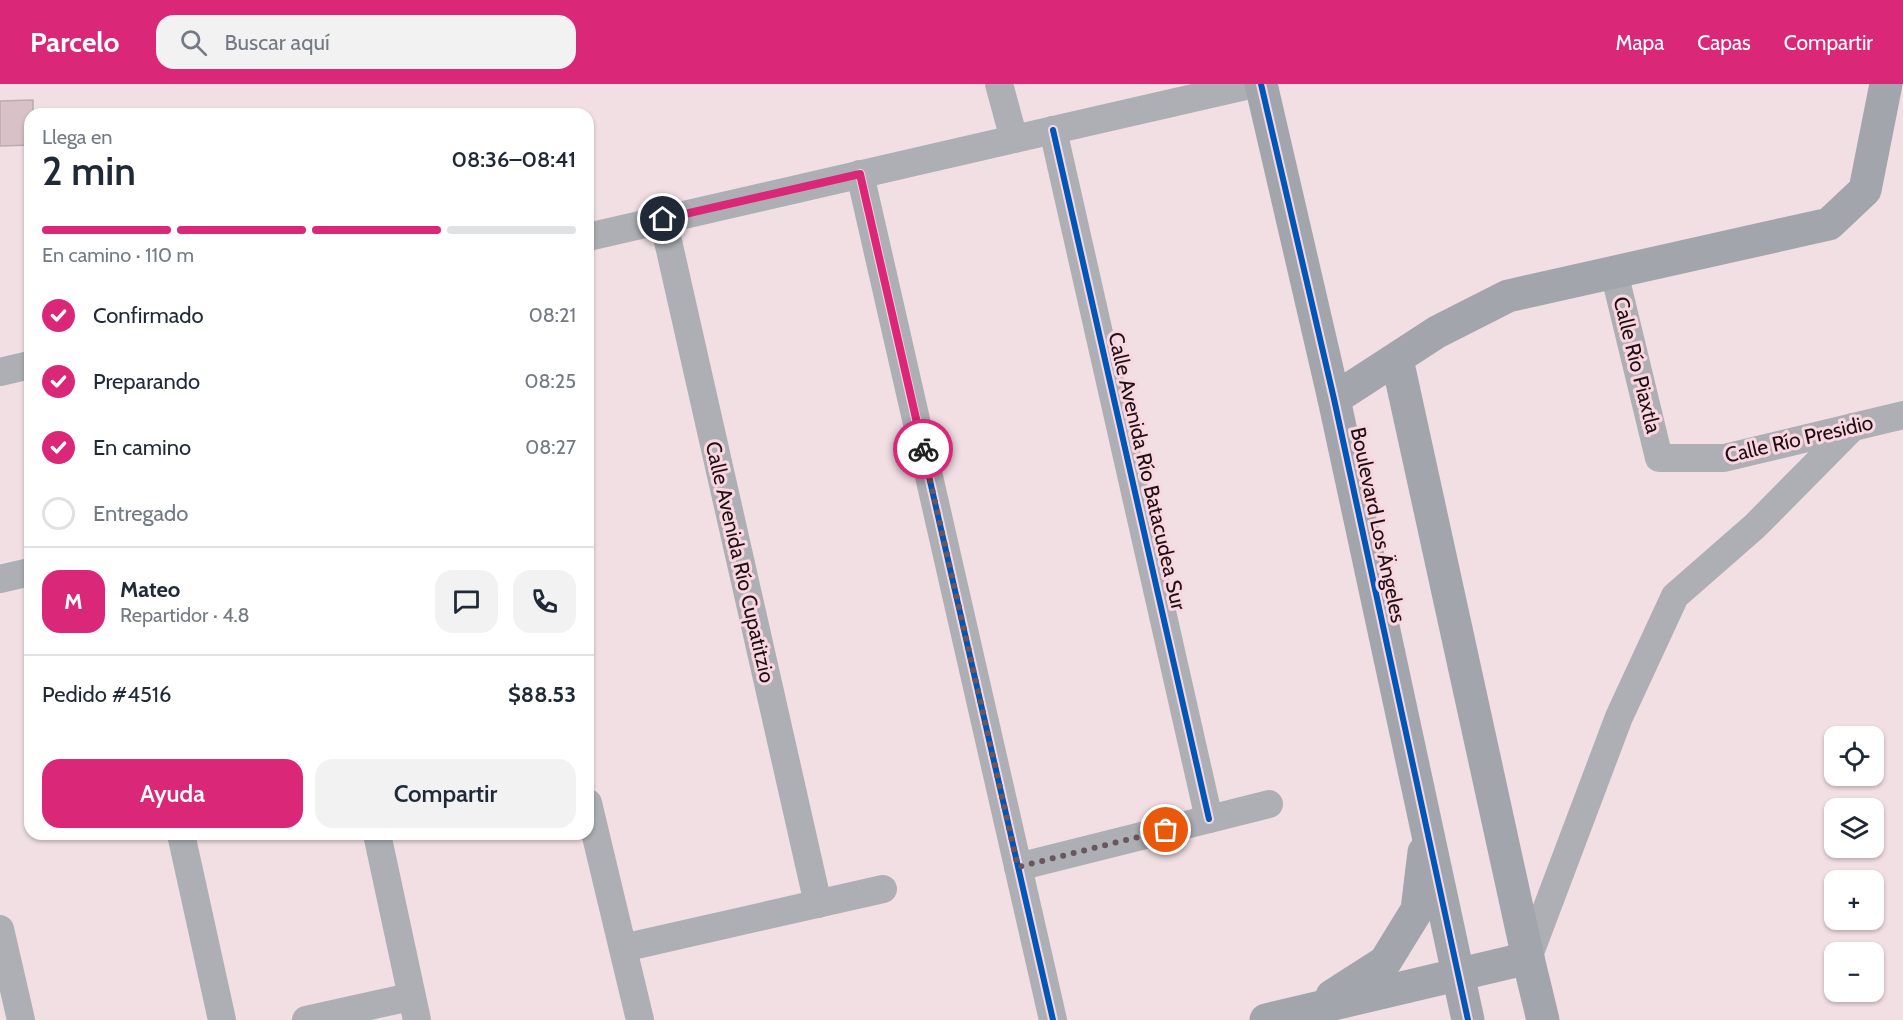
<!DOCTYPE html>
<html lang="es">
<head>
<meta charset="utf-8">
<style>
  :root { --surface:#fff; --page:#f2f2f3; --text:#1f2937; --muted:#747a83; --line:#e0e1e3; --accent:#db2777 }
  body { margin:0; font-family:Cabin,sans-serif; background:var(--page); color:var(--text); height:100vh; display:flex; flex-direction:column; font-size:22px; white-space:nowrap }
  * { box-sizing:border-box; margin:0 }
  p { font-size:20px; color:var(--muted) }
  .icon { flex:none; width:33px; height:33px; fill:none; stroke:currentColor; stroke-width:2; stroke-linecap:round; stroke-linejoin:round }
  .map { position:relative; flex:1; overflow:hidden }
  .drawer { position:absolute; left:24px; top:24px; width:570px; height:732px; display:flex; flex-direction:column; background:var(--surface); border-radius:18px; box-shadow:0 2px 4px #0004 }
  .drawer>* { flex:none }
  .tools { position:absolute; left:1824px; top:642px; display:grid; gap:12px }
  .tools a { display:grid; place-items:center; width:60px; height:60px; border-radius:12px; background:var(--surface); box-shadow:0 2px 4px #0004; font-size:30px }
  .pin { position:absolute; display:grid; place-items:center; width:51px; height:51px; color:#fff; margin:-26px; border:3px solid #fff; border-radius:50%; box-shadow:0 2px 6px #0007 }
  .courier { position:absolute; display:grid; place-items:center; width:60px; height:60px; margin:-30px; border:4px solid #db2777; border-radius:50%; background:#fff; color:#222; box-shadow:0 2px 8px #0007 }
  .head em { font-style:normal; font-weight:600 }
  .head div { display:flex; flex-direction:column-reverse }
  .head { display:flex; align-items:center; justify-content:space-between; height:102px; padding:0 18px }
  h1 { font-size:39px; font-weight:600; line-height:45px }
  .bar { display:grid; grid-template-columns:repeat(4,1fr); gap:9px 6px; align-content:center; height:72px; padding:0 18px }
  .bar i { height:8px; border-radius:4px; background:var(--line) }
  .bar .on { background:var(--accent) }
  .bar p { grid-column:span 4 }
  .line { display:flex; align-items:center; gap:15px; padding:0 18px; border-top:2px solid var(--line) }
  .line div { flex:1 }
  .round { display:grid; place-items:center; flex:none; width:63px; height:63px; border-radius:18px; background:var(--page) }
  ol { padding:0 18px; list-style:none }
  li { display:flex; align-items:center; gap:18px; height:66px }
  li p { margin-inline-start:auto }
  li .icon { padding:6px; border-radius:50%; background:var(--accent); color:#fff; stroke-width:4 }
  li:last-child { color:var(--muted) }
  li i { width:33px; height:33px; border:3px solid var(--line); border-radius:50% }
  .primary-button { display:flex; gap:12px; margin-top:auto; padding:12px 18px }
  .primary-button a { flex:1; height:69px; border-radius:18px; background:var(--accent); color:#fff; font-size:24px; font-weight:600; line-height:69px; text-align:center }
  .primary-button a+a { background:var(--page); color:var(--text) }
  header { display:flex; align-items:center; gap:36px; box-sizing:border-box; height:84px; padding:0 30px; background:var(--accent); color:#fff }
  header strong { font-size:28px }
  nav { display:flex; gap:33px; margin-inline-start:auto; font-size:21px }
  .search { width:420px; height:54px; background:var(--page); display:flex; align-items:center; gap:15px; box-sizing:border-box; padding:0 21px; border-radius:18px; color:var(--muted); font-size:22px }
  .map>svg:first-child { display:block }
</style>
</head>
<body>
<header>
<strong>Parcelo</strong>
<div class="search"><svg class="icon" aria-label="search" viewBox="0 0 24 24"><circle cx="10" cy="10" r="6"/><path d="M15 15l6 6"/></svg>Buscar aquí</div>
<nav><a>Mapa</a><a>Capas</a><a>Compartir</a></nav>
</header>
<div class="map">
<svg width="1903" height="936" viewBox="0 0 1903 936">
  <rect width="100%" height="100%" fill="#f1dfe4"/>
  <!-- building -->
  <path fill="#d9c1c8" stroke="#bdabb1" stroke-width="1.5" d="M33,16V30H30V61L0,62V17Z"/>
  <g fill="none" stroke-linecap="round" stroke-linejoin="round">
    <!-- street -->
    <g stroke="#adafb4" stroke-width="28">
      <path d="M999,0L1014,55"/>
      <path d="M1053,46L1209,735"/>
      <path d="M860,90L1053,936"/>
      <path d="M663,135L818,820"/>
      <path d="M588,153L1254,0"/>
      <path d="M1614,188L1659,374H1724L1903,331"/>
      <path d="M0,288L30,281"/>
      <path d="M0,495L30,488"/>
      <path d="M588,719L640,936"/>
      <path d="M181,750L222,936"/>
      <path d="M377,750L417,936"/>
      <path d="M1018,783L1269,720"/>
      <path d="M0,845L21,936"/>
      <path d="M623,864L883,805"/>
      <path d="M1528,874L1619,633L1675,512L1755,442L1853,343"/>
      <path d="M306,936L410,913"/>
    </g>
    <!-- secondary -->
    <g stroke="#a2a6ac" stroke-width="33">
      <path d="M1261,0L1334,315L1468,936"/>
      <path d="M1397,275L1528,874L1543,936"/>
      <path d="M1334,315L1437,248L1508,212L1829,140L1865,106L1886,0"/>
      <path d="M1332,912L1385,878L1417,826L1424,768"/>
      <path d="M1266,936L1528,874"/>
    </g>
    <!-- cycleway casing -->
    <g stroke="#f9d7e0" stroke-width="10">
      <g id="cycleway">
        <path d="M1261,0L1334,315L1468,936"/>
        <path d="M1053,46L1209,735"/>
        <path d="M860,90L1053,936"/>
      </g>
    </g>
    <!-- cycleway -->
    <use href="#cycleway" stroke="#0057b8" stroke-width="6"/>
  </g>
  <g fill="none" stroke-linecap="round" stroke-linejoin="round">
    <!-- done -->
    <path stroke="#6a575d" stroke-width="6" stroke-dasharray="0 10.8" d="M923,365L1018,783L1166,746"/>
    <!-- route -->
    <path stroke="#db2777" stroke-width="8" d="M663,135L860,90L923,365"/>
  </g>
  <g text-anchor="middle" stroke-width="6" stroke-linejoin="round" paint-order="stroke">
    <!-- street labels -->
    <g font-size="21" fill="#210e14" stroke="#f9d7e0">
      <text transform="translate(1637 281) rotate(76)" y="7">Calle Río Piaxtla</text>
      <text transform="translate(1799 355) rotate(-13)" y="7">Calle Río Presidio</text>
      <text transform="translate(1147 387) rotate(77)" y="7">Calle Avenida Río Batacudea Sur</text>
      <text transform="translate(1378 441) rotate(78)" y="7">Boulevard Los Ängeles</text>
      <text transform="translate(740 478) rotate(77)" y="7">Calle Avenida Río Cupatitzio</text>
    </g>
  </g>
</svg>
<div class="tools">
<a><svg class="icon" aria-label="locate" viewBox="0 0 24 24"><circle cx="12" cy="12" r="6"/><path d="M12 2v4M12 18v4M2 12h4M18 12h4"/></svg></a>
<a><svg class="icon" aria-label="layers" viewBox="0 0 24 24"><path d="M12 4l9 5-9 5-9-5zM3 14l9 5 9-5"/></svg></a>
<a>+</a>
<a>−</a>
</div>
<div class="pin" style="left:1166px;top:746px;background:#ea580c"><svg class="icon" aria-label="bag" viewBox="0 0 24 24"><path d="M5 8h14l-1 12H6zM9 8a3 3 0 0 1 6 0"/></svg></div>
<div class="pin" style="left:663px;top:135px;background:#1f2937"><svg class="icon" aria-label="home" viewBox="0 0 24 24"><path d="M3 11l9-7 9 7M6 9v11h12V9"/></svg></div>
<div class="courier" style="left:923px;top:365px"><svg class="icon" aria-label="bike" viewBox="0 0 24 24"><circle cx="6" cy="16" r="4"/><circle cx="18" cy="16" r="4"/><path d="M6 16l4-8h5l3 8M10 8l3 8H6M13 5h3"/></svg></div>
<section class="drawer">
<div class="head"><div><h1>2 min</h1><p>Llega en</p></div><em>08:36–08:41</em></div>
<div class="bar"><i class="on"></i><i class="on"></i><i class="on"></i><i></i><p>En camino · 110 m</p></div>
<ol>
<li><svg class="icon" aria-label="check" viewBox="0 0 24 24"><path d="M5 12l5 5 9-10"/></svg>Confirmado<p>08:21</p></li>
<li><svg class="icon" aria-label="check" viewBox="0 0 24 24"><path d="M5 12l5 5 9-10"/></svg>Preparando<p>08:25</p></li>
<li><svg class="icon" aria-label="check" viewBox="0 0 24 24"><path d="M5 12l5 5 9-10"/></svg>En camino<p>08:27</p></li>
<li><i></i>Entregado</li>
</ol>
<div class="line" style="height:108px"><b class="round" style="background:var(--accent);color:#fff">M</b><div><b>Mateo</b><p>Repartidor · 4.8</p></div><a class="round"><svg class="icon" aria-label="chat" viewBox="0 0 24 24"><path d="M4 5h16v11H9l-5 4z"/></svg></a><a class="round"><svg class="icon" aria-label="phone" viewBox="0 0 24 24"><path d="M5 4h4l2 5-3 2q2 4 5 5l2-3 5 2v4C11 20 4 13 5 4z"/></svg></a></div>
<div class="line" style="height:78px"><div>Pedido #4516</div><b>$88.53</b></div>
<div class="primary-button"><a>Ayuda</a><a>Compartir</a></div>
</section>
</div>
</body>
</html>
